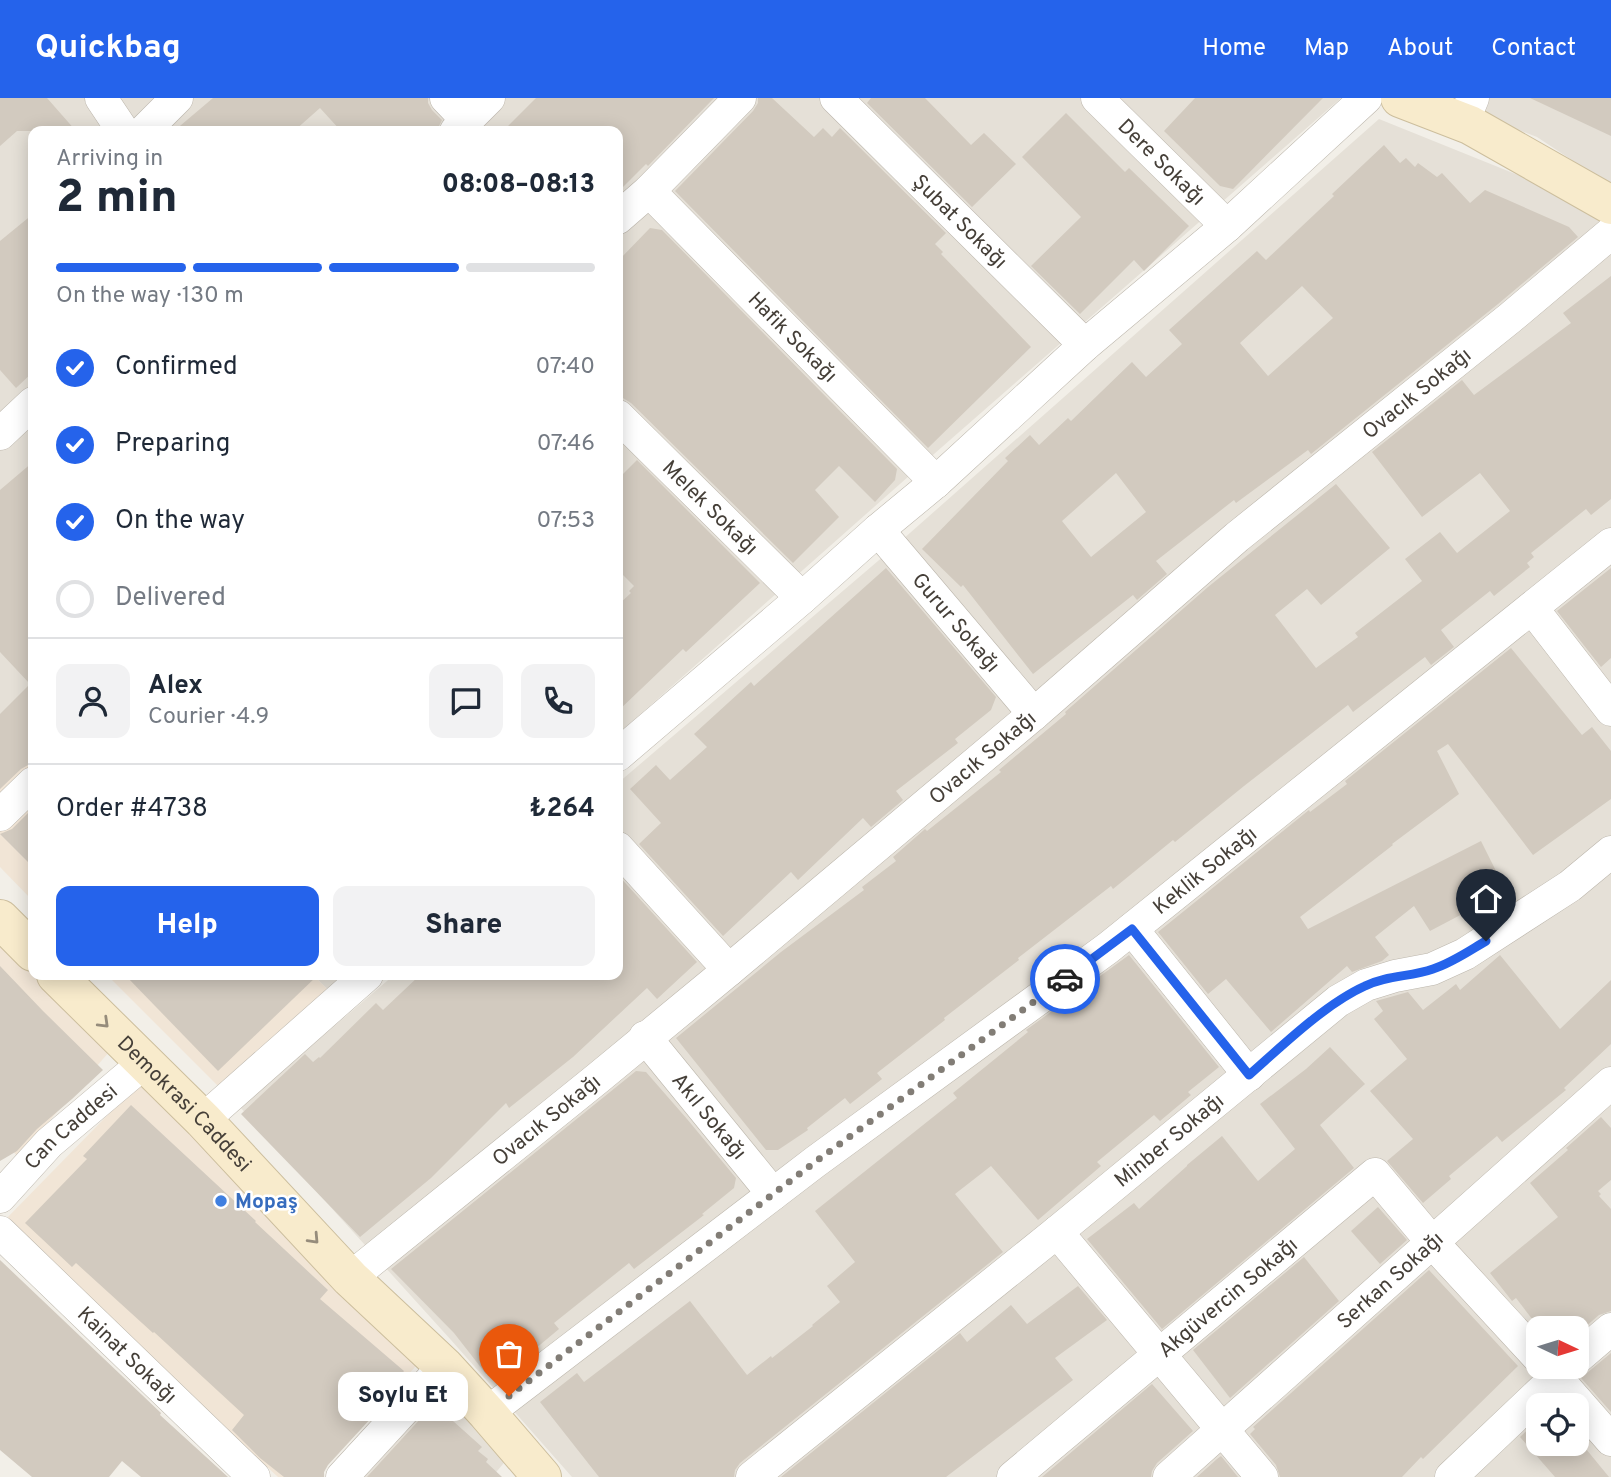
<!DOCTYPE html>
<html lang="en">
<head>
<meta charset="utf-8">
<style>
  :root { --surface:#fff; --page:#f2f2f3; --text:#1f2937; --muted:#747a83; --line:#e0e1e3; --accent:#2563eb }
  body { margin:0; font-family:Overpass,sans-serif; background:var(--page); color:var(--text); height:100vh; display:flex; flex-direction:column; font-size:26px; white-space:nowrap }
  * { box-sizing:border-box; margin:0 }
  p { font-size:23px; color:var(--muted) }
  .icon { flex:none; width:38px; height:38px; fill:none; stroke:currentColor; stroke-width:2; stroke-linecap:round; stroke-linejoin:round }
  .map { position:relative; flex:1; overflow:hidden }
  .panel { position:absolute; left:28px; top:28px; width:595px; height:854px; display:flex; flex-direction:column; background:var(--surface); border-radius:14px; box-shadow:0 4px 18px #0003 }
  .panel>* { flex:none }
  .needle { width:46px; rotate:94deg }
  .buttons { position:absolute; left:1526px; top:1218px; display:grid; gap:14px }
  .buttons a { display:grid; place-items:center; width:63px; height:63px; border-radius:14px; background:var(--surface); box-shadow:0 4px 18px #0003; font-size:35px }
  .pin { position:absolute; display:grid; place-items:center; width:60px; height:60px; color:#fff; margin:-72px -30px; border-radius:50% 50% 50% 0; rotate:-45deg; box-shadow:0 0 7px #0007 }
  .pin .icon { rotate:45deg }
  .courier { position:absolute; display:grid; place-items:center; width:70px; height:70px; margin:-35px; border:5px solid #2563eb; border-radius:50%; background:#fff; color:#222; box-shadow:0 2px 9px #0007 }
  .bubble { position:absolute; height:49px; border-radius:14px; background:var(--surface); box-shadow:0 4px 18px #0003; font-size:23px; font-weight:800; line-height:49px; text-align:center }
  .head em { font-style:normal; font-weight:800 }
  .head div { display:flex; flex-direction:column-reverse }
  .head { display:flex; align-items:center; justify-content:space-between; height:119px; padding:0 28px }
  h1 { font-size:46px; font-weight:800; line-height:52px }
  .bar { display:grid; grid-template-columns:repeat(4,1fr); gap:10px 7px; align-content:center; height:84px; padding:0 28px }
  .bar i { height:9px; border-radius:5px; background:var(--line) }
  .bar .active { background:var(--accent) }
  .bar p { grid-column:span 4 }
  .line { display:flex; align-items:center; gap:18px; padding:0 28px; border-top:2px solid var(--line) }
  .line div { flex:1 }
  .round { display:grid; place-items:center; flex:none; width:74px; height:74px; border-radius:14px; background:var(--page) }
  ol { padding:0 28px; list-style:none }
  li { display:flex; align-items:center; gap:21px; height:77px }
  li p { margin-inline-start:auto }
  li .icon { padding:7px; border-radius:50%; background:var(--accent); color:#fff; stroke-width:4 }
  li:last-child { color:var(--muted) }
  li i { width:38px; height:38px; border:4px solid var(--line); border-radius:50% }
  .cta { display:flex; gap:14px; margin-top:auto; padding:14px 28px }
  .cta a { flex:1; height:80px; border-radius:14px; background:var(--accent); color:#fff; font-size:28px; font-weight:800; line-height:80px; text-align:center }
  .cta a+a { background:var(--page); color:var(--text) }
  header { display:flex; align-items:center; gap:42px; box-sizing:border-box; height:98px; padding:0 35px; background:var(--accent); color:#fff }
  header strong { font-size:33px }
  nav { display:flex; gap:38px; margin-inline-start:auto; font-size:24px }
  .map>svg:first-child { display:block }
</style>
</head>
<body>
<header>
<strong>Quickbag</strong>
<nav><a>Home</a><a>Map</a><a>About</a><a>Contact</a></nav>
</header>
<div class="map">
<svg width="1611" height="1379" viewBox="0 0 1611 1379">
  <rect width="100%" height="100%" fill="#f2efe8"/>
  <!-- residential -->
  <g fill="#e5e0d7" fill-rule="evenodd">
    <path d="M0,0H1341L918,370L618,636V33H33V670L0,637Z"/>
    <path d="M1438,0H1611V88L1537,39Z"/>
    <path d="M1379,21L1558,93L1611,132V1379H572L451,1242L240,1009L394,877H618V685L885,457ZM1538,1230H1577V1269H1538ZM1538,1307H1577V1346H1538Z"/>
    <path d="M313,877H345L328,892Z"/>
    <path d="M445,1291L508,1360L492,1379H363Z"/>
  </g>
  <!-- commercial -->
  <g fill="#f1e5d6">
    <path d="M0,637L33,670V803L0,769Z"/>
    <path d="M0,840L33,875V877H35L109,954L18,1059L0,1038Z"/>
    <path d="M107,877H313L328,892L221,991Z"/>
    <path d="M142,982L418,1266L311,1379H278L3,1124Z"/>
  </g>
  <!-- building -->
  <g fill="#d2cabf" fill-rule="evenodd">
    <path d="M0,0H47L76,33H17L0,48Z"/>
    <path d="M213,0H428V5L432,12L442,22L439,28L438,33H341L320,10L294,33H174Z"/>
    <path d="M536,0H714L648,68L646,66L618,94V33H503Z"/>
    <path d="M758,0H772L814,39L823,30L832,39L840,30L946,135L935,146L943,154L941,156L1031,249L928,350L675,93L753,13L758,5Z"/>
    <path d="M871,0H925L971,47L984,35L1016,66L972,109L867,5Z"/>
    <path d="M1195,0H1323L1233,91L1220,88L1164,33Z"/>
    <path d="M1530,0H1611V38Z"/>
    <path d="M1066,15L1125,74L1129,70L1189,128L1144,173L1134,162L1080,216L1031,168L1081,119L1022,59Z"/>
    <path d="M1384,47L1400,65L1406,60L1415,69L1418,65L1437,79L1442,75L1470,105L1485,92L1569,129L1578,139L1498,206L1311,356L1308,352L1236,405L1234,402L1156,463L1167,476L1137,502L1133,497L1033,576L963,487L961,489L922,451L1008,363L1005,360L1030,337L1039,347L1068,320L1071,323L1132,264L1146,279L1182,246L1169,232L1257,153L1266,162L1334,98L1332,96ZM1302,188L1333,220L1268,278L1240,245ZM1116,375L1146,414L1091,459L1062,423Z"/>
    <path d="M33,116V274L16,290L0,272V143Z"/>
    <path d="M650,130L662,132L897,371L895,382L875,404L839,368L815,392L839,419L793,465L631,305L623,300H618V163Z"/>
    <path d="M1611,178V401L1591,417L1586,411L1531,455L1534,459L1527,465L1530,469L1494,498L1490,493L1441,532L1454,549L1431,567L1425,559L1353,614L1348,607L1244,688L1175,744L1173,742L1113,791L1111,788L1018,860L1019,862L944,920L945,922L877,975L882,981L850,1006L845,1000L807,1030L808,1032L778,1052H766L676,940L781,854L864,792L862,789L896,763L893,759L925,731L927,733L1001,674L999,672L1066,616L1065,614L1208,489L1336,386L1390,450L1321,507L1307,491L1275,517L1316,570L1358,539L1355,535L1422,483L1405,461L1440,434L1457,455L1510,413L1480,375L1422,419L1372,354L1462,282L1474,297L1571,225L1563,215Z"/>
    <path d="M637,362L760,485L686,554L683,551L618,613V507L631,495L629,493L634,488L618,472V381Z"/>
    <path d="M33,364V667H28L21,671L0,691V616L30,586L0,554V392Z"/>
    <path d="M886,470L996,599L991,612L955,641L958,645L896,693L903,702L871,729L863,720L798,782L791,774L723,838L639,746L661,725L630,691L656,667L670,682L707,649L694,636L751,584L754,588Z"/>
    <path d="M1611,470V560L1601,569L1557,513Z"/>
    <path d="M1511,550L1582,637L1592,629L1611,653V701L1533,757L1448,646L1437,653L1459,696L1392,746L1393,747L1300,819L1308,831L1481,743L1506,793L1430,833L1414,808L1375,839L1389,857L1382,863L1352,874L1347,868L1271,934L1226,881L1208,896L1158,834L1309,712L1310,714L1347,686L1345,683Z"/>
    <path d="M33,710V769L0,736L12,731Z"/>
    <path d="M618,777L697,864L657,901L647,890L573,959L509,1010L506,1005L431,1080L360,1139L241,1016L305,956L313,964L319,959L320,960L376,905L383,912L420,877H618Z"/>
    <path d="M1129,857L1219,969L1188,994L1191,997L1160,1023L1154,1017L1097,1064L1101,1068L1038,1122L991,1068L955,1096L1003,1154L740,1365L735,1372L734,1379H599L540,1304L577,1275L584,1284L690,1203L747,1277L771,1258L772,1260L813,1228L812,1227L840,1204L827,1188L855,1164L815,1113L957,1000L953,995L1028,934L1026,932Z"/>
    <path d="M1500,857L1560,931L1611,882V946L1564,990L1566,992L1502,1044L1497,1038L1449,1078L1451,1081L1423,1105L1387,1063L1413,1041L1370,993L1407,961L1374,921L1383,913L1376,903L1408,894L1423,912L1456,886L1460,892Z"/>
    <path d="M0,868L43,913L103,972L72,1001L37,1031L17,1053L0,1063Z"/>
    <path d="M125,877H318L218,973Z"/>
    <path d="M1330,949L1365,986L1320,1027L1354,1070L1162,1231L1087,1141L1134,1105L1139,1111L1187,1068V1067L1222,1038L1258,1083L1295,1051L1260,1006L1306,971Z"/>
    <path d="M636,973L646,974L687,1021L736,1080L734,1090L702,1116L704,1117L634,1171L629,1165L554,1225L559,1231L505,1276H486L454,1235L391,1171Z"/>
    <path d="M131,1007L256,1123L255,1124L328,1192L320,1201L404,1273L401,1277L406,1282L328,1367L324,1374V1379H284L260,1360L232,1332L244,1317L154,1234L153,1235L76,1165L72,1169L25,1125L87,1061L83,1058Z"/>
    <path d="M1601,1019L1611,1030V1082L1598,1093L1601,1096L1599,1098L1611,1111V1213L1599,1217L1577,1236V1230H1539L1516,1200L1512,1203L1490,1175L1558,1119L1530,1085L1568,1052L1566,1050Z"/>
    <path d="M1378,1109L1407,1142L1380,1166L1351,1133Z"/>
    <path d="M1304,1159L1339,1203L1230,1300L1193,1252Z"/>
    <path d="M0,1162L161,1315L160,1317L228,1379H141L122,1363L109,1379H32L0,1352Z"/>
    <path d="M1429,1172L1518,1268L1423,1361L1421,1359L1402,1379H1280L1276,1367L1250,1336L1255,1331L1253,1329Z"/>
    <path d="M1078,1188L1107,1222L1055,1260L1073,1282L946,1379H781L960,1235L967,1244L1011,1207L1027,1226Z"/>
    <path d="M1611,1255V1314L1581,1280Z"/>
    <path d="M1152,1286L1193,1333L1157,1365L1152,1373L1151,1379H1042Z"/>
    <path d="M434,1306L482,1349L478,1353L488,1361L486,1364L502,1379H367Z"/>
    <path d="M1538,1322V1346H1577V1340L1609,1379H1555L1520,1339Z"/>
    <path d="M1221,1358L1238,1379H1197L1217,1361Z"/>
  </g>
  <g fill="none" stroke-linecap="round" stroke-linejoin="round">
    <!-- street casing -->
    <g stroke="#bcb6ac" stroke-width="33">
      <g id="street">
        <path d="M101,0L123,33"/>
        <path d="M446,0L467,22"/>
        <path id="s1" d="M836,0L1085,247"/>
        <path id="s2" d="M1097,0L1227,128"/>
        <path d="M1463,24L1473,0"/>
        <path d="M144,33L177,0"/>
        <path d="M456,33L489,0"/>
        <path id="s3" d="M649,93L936,384"/>
        <path d="M618,120L649,93L740,0"/>
        <path id="s4" d="M618,318L802,500"/>
        <path d="M0,336L33,305"/>
        <path id="s5" d="M878,432L1034,616"/>
        <path d="M1532,510L1611,612"/>
        <path d="M618,657L802,500L878,432L936,384L1085,247L1227,128L1366,0"/>
        <path d="M0,717L33,685"/>
        <path d="M618,750L729,872"/>
        <path d="M1132,831L1249,977"/>
        <path id="s6" d="M645,939L773,1096"/>
        <path d="M203,1022L367,877"/>
        <path id="s7" d="M0,1099L49,1045L145,964"/>
        <path id="s8" d="M0,1134L254,1379"/>
        <path d="M1057,1134L1262,1379"/>
        <path id="s9" d="M350,1180L598,980L729,872L1034,616L1237,439L1510,220L1611,135"/>
        <path d="M1577,1260L1611,1231"/>
        <path d="M1547,1269L1611,1342"/>
        <path id="s10" d="M487,1315L815,1064L1108,850L1611,446"/>
        <path d="M342,1379L444,1268"/>
        <path id="s11" d="M752,1379L1057,1134L1338,903L1366,887L1395,878L1432,871L1465,856L1570,788L1611,754"/>
        <path id="s12" d="M1013,1379L1375,1076L1432,1144L1538,1259"/>
        <path id="s13" d="M1169,1379L1611,985"/>
        <path d="M1451,1379L1567,1269"/>
      </g>
    </g>
    <!-- secondary casing -->
    <g stroke="#ccbe9d" stroke-width="40">
      <g id="secondary">
        <path d="M1400,0L1470,27L1611,107"/>
        <path d="M0,821L33,854"/>
        <path id="s14" d="M56,877L203,1022L350,1180L444,1268L487,1315L542,1379"/>
      </g>
    </g>
    <!-- street -->
    <use href="#street" stroke="#fff" stroke-width="32"/>
    <!-- secondary -->
    <use href="#secondary" stroke="#f8ebcc" stroke-width="38"/>
  </g>
  <!-- one-way arrows -->
  <defs><path id="oneway-chevron" d="M-2-3.5L2.5 0L-2 3.5" fill="none" stroke-width="1.6" stroke-linecap="round" stroke-linejoin="round" transform="scale(1.75)"/></defs>
  <g stroke="#968c7b">
    <use href="#oneway-chevron" transform="translate(104 925) rotate(44)"/>
    <use href="#oneway-chevron" transform="translate(314 1141) rotate(47)"/>
  </g>
  <g fill="none" stroke-linecap="round" stroke-linejoin="round">
    <!-- done -->
    <path stroke="#827d76" stroke-width="7" stroke-dasharray="0 12.6" d="M509,1298L815,1064L1065,881"/>
    <!-- route -->
    <path stroke="#2563eb" stroke-width="9" d="M1065,881L1132,831L1249,977C1282,948 1325,906 1365,888C1387,877 1411,879 1433,871C1452,865 1469,853 1486,843"/>
  </g>
  <!-- markers -->
  <circle fill="#3f7fe0" stroke="#fff" stroke-width="2.5" cx="221" cy="1103" r="7"/>
  <g text-anchor="middle" stroke-width="5" stroke-linejoin="round" paint-order="stroke">
    <!-- street labels -->
    <g font-size="21" fill="#453f38" stroke="#fff">
      <text dy="7" stroke="none"><textPath href="#s2" startOffset="91">Dere Sokağı</textPath></text>
      <text dy="7" stroke="none"><textPath href="#s1" startOffset="175">Şubat Sokağı</textPath></text>
      <text dy="7" stroke="none"><textPath href="#s3" startOffset="205">Hafik Sokağı</textPath></text>
      <text dy="7" stroke="none"><textPath href="#s9" startOffset="1386">Ovacık Sokağı</textPath></text>
      <text dy="7" stroke="none"><textPath href="#s4" startOffset="130">Melek Sokağı</textPath></text>
      <text dy="7" stroke="none"><textPath href="#s5" startOffset="121">Gurur Sokağı</textPath></text>
      <text dy="7" stroke="none"><textPath href="#s9" startOffset="819">Ovacık Sokağı</textPath></text>
      <text dy="7" stroke="none"><textPath href="#s10" startOffset="900">Keklik Sokağı</textPath></text>
      <text dy="7" stroke="none"><textPath href="#s14" startOffset="182">Demokrasi Caddesi</textPath></text>
      <text dy="7" stroke="none"><textPath href="#s6" startOffset="102">Akıl Sokağı</textPath></text>
      <text dy="7" stroke="none"><textPath href="#s9" startOffset="252">Ovacık Sokağı</textPath></text>
      <text dy="7" stroke="none"><textPath href="#s7" startOffset="100">Can Caddesi</textPath></text>
      <text dy="7" stroke="none"><textPath href="#s11" startOffset="536">Minber Sokağı</textPath></text>
      <text dy="7" stroke="none"><textPath href="#s13" startOffset="296">Serkan Sokağı</textPath></text>
      <text dy="7" stroke="none"><textPath href="#s12" startOffset="280">Akgüvercin Sokağı</textPath></text>
      <text dy="7" stroke="none"><textPath href="#s8" startOffset="177">Kainat Sokağı</textPath></text>
    </g>
    <!-- shop labels -->
    <g font-size="21" font-weight="bold" fill="#366cbe" stroke="#fff" text-anchor="start">
      <text x="235" y="1110">Mopaş</text>
    </g>
  </g>
</svg>
<div class="buttons">
<a><svg class="needle" viewBox="-14 -14 28 28"><path d="M0-13l5 13h-10z" fill="#e53935"/><path d="M0 13l5-13h-10z" fill="#747a83"/></svg></a>
<a><svg class="icon" aria-label="locate" viewBox="0 0 24 24"><circle cx="12" cy="12" r="6"/><path d="M12 2v4M12 18v4M2 12h4M18 12h4"/></svg></a>
</div>
<div class="pin" style="left:509px;top:1298px;background:#ea580c"><svg class="icon" aria-label="bag" viewBox="0 0 24 24"><path d="M5 8h14l-1 12H6zM9 8a3 3 0 0 1 6 0"/></svg></div>
<div class="pin" style="left:1486px;top:843px;background:#1f2937"><svg class="icon" aria-label="home" viewBox="0 0 24 24"><path d="M3 11l9-7 9 7M6 9v11h12V9"/></svg></div>
<div class="courier" style="left:1065px;top:881px"><svg class="icon" aria-label="car" viewBox="0 0 24 24"><path d="M5 17H2v-5l4-1 3-4h7l3 4 3 1v5h-3M9 17h6M6 11h13"/><circle cx="7" cy="17" r="2"/><circle cx="17" cy="17" r="2"/></svg></div>
<div class="bubble" style="left:338px;top:1274px;width:130px">Soylu Et</div>
<section class="panel">
<div class="head"><div><h1>2 min</h1><p>Arriving in</p></div><em>08:08–08:13</em></div>
<div class="bar"><i class="active"></i><i class="active"></i><i class="active"></i><i></i><p>On the way · 130 m</p></div>
<ol>
<li><svg class="icon" aria-label="check" viewBox="0 0 24 24"><path d="M5 12l5 5 9-10"/></svg>Confirmed<p>07:40</p></li>
<li><svg class="icon" aria-label="check" viewBox="0 0 24 24"><path d="M5 12l5 5 9-10"/></svg>Preparing<p>07:46</p></li>
<li><svg class="icon" aria-label="check" viewBox="0 0 24 24"><path d="M5 12l5 5 9-10"/></svg>On the way<p>07:53</p></li>
<li><i></i>Delivered</li>
</ol>
<div class="line" style="height:126px"><a class="round"><svg class="icon" aria-label="person" viewBox="0 0 24 24"><circle cx="12" cy="8" r="4"/><path d="M4 21q1-7 8-7t8 7"/></svg></a><div><b>Alex</b><p>Courier · 4.9</p></div><a class="round"><svg class="icon" aria-label="chat" viewBox="0 0 24 24"><path d="M4 5h16v11H9l-5 4z"/></svg></a><a class="round"><svg class="icon" aria-label="phone" viewBox="0 0 24 24"><path d="M5 4h4l2 5-3 2q2 4 5 5l2-3 5 2v4C11 20 4 13 5 4z"/></svg></a></div>
<div class="line" style="height:91px"><div>Order #4738</div><b>₺264</b></div>
<div class="cta"><a>Help</a><a>Share</a></div>
</section>
</div>
</body>
</html>
